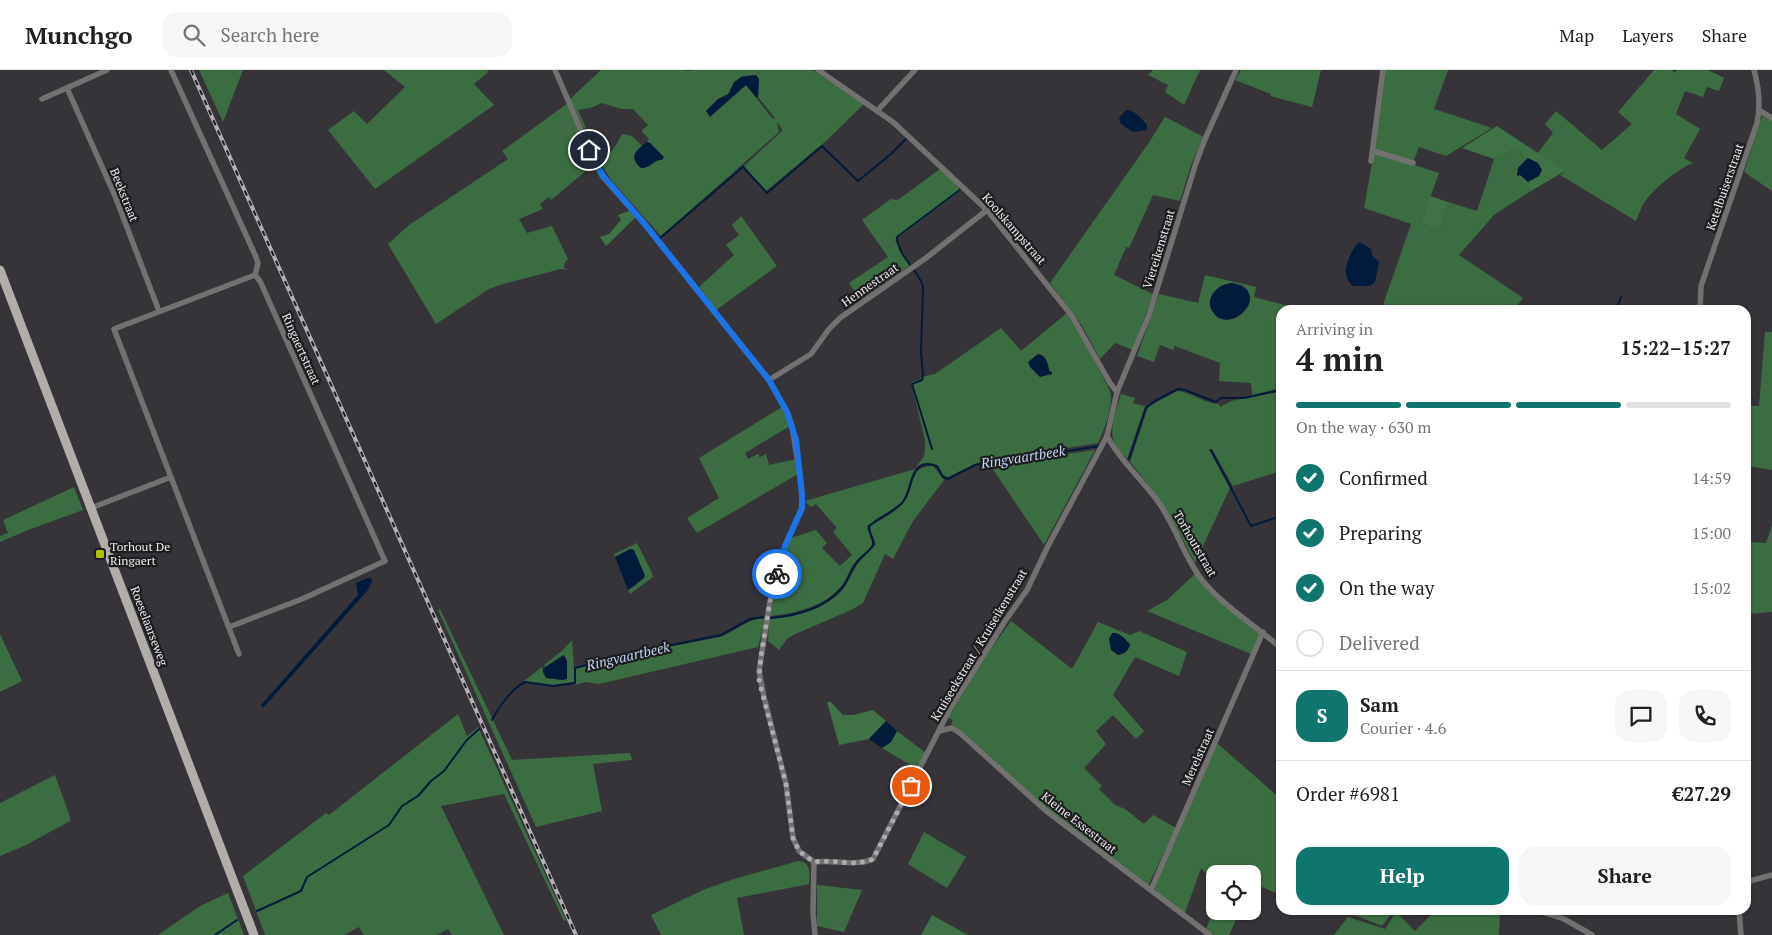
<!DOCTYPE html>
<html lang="en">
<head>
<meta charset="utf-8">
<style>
  :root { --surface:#fff; --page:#f6f6f6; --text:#202124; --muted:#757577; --line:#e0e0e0; --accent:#0f766e }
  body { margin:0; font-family:"PT Serif",serif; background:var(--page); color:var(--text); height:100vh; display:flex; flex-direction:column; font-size:19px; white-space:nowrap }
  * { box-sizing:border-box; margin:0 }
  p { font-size:16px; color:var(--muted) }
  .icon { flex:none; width:28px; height:28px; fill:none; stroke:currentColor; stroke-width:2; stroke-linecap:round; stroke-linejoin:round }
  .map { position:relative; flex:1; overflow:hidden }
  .side { position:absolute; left:1276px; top:235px; width:475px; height:610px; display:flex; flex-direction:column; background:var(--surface); border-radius:15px; box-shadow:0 1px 4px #0004 }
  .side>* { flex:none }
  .buttons { position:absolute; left:1206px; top:795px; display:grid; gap:10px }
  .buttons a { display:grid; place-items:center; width:55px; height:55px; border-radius:10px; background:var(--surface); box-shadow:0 1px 4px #0004; font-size:25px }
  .pin { position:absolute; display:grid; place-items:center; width:42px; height:42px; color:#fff; margin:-21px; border:2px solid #fff; border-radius:50%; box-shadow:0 1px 5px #0007 }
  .courier { position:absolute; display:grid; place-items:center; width:50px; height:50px; margin:-25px; border:4px solid #1a73e8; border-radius:50%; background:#fff; color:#222; box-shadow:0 1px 6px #0007 }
  .summary em { font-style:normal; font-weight:700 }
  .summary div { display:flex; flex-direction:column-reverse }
  .summary { display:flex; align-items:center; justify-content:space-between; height:85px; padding:0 20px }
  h1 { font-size:32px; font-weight:700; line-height:38px }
  .bar { display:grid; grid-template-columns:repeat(4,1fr); gap:8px 5px; align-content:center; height:60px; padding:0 20px }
  .bar i { height:6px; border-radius:4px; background:var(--line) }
  .bar .selected { background:var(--accent) }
  .bar p { grid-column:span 4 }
  .line { display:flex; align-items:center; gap:12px; padding:0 20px; border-top:1px solid var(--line) }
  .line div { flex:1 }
  .round { display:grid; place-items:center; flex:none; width:52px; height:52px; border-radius:15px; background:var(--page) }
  ol { padding:0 20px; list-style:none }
  li { display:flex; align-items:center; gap:15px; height:55px }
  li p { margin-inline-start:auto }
  li .icon { padding:5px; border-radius:50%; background:var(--accent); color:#fff; stroke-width:4 }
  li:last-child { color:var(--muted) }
  li i { width:28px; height:28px; border:2px solid var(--line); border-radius:50% }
  .primary-button { display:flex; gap:10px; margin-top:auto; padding:10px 20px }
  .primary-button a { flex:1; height:58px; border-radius:15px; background:var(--accent); color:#fff; font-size:20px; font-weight:700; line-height:58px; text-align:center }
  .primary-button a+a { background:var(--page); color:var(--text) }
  header { display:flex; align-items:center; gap:30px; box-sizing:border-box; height:70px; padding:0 25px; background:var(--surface); border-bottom:1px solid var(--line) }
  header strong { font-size:24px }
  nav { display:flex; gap:28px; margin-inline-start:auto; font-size:18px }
  .search { width:350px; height:45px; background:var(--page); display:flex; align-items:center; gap:12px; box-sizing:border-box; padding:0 18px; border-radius:15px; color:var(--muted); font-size:19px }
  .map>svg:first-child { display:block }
</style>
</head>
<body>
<header>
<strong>Munchgo</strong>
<div class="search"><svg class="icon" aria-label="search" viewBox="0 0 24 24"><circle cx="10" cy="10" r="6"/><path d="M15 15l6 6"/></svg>Search here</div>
<nav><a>Map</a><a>Layers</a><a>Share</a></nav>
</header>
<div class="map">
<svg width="1772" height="865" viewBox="0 0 1772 865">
  <rect width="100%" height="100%" fill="#363439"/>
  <!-- green -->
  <g fill="#3c6d42" fill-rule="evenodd">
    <path d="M199,0H243L223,52Z"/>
    <path d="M384,0H487L488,2L474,14L494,35L375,119L328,60L354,41L367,54L405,17Z"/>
    <path d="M601,0H685L689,1L692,0H812L864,34L826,71L766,121L744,96L782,61V59L777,52L779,62L661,166L612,111L601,94L616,75L622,64L632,66L642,76L635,83L644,98L657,90H662L650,73L647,72L649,69L643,63L642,60L648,55L633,39H621L602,33L590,38L578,40L586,58L584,59L570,29ZM756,5L759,9L758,27L775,48L773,49L746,15L710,46L706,41L718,29L728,24L731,17L743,6Z"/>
    <path d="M1153,0H1200L1184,35L1165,22L1168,15L1148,5Z"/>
    <path d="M1241,0H1321L1312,37L1270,26L1271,24L1235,10Z"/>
    <path d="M1385,0H1448L1434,39L1492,58L1446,86L1419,77L1413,92L1376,80L1375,77Z"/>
    <path d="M1654,0H1671L1675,3L1677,0H1708L1724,8L1719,21L1707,17L1703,27L1685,21L1676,44L1700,59L1684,88L1693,93C1679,98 1655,118 1646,130C1642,135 1639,144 1636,151L1560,105L1565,102L1537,84L1553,63L1545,54L1556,41L1602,80L1632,54L1618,42Z"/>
    <path d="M568,33L593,95L551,130L549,127L540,134L543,139L519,149L527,163L552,156L568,189L564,194V198L568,200L561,199L503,214L489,219L436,254L388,174L409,155L508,89L502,81Z"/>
    <path d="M1762,46L1772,51V121L1744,102Z"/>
    <path d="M1165,47L1202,66L1203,68L1191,95L1180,131L1153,125L1129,178L1126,177L1114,205L1153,224L1133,280L1115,273L1100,289L1081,254L1050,213L1148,74Z"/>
    <path d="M1517,78L1528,88L1518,98L1517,106L1531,121L1495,144L1459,185L1523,228L1514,240H1362L1382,238L1411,154L1364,138L1374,82L1439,103L1421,153L1439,160L1448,132L1477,141L1494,89Z"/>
    <path d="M940,99L963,119L895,170L910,195L862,229L858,223L856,224L849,213L888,187L862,150L891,129L898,130Z"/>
    <path d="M741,146L777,196L716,240L699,217L734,185L726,175L739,165L732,155Z"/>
    <path d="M1205,205L1256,217L1254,227L1296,238V240H1281V318L1252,325L1251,313L1219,311L1220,293L1175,276L1173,280L1160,275L1154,292L1137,286L1159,224L1198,233ZM1232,213L1242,215L1248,220L1246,238L1236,248L1226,249L1220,216Z"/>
    <path d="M1067,243L1088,278L1110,321C1114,335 1104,360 1098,373L979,392L948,407L943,405C938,397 937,393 926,393C908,395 911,419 903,430C896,439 882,445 873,451L875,453C884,448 897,441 904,432C916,418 906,397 933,396L944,410L913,451L893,489L885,484L863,533L851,540L793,565L787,569L779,580L768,571L769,549C796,546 826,540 844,518C850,510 853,499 860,491C865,484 872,480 876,474L871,462L870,454L867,458L872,472L871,478C863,484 855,490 850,500C847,505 846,510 843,514C826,537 796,543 770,546L778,509L791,468L816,460L827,473L822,478L840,496L852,485L833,462L837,458L816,434L811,437L805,431L915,399L924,386L925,380V370L911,312L919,310L921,307L935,304L1001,258L1021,281Z"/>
    <path d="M1765,262H1772V400L1748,396L1750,377L1746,376V336H1759Z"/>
    <path d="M1177,321C1192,322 1204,334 1219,334L1220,337L1231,331L1281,321V401L1233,416L1212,379L1209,380L1230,418L1195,493C1175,454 1159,425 1130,392L1148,337Z"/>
    <path d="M1121,324L1135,328L1133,333L1145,336L1127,389C1123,385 1119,381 1116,376C1107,361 1117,339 1121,324Z"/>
    <path d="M782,337L790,356L745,383L748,389L758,384L760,387L766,384L769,395L796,389L798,404L697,463L687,448L719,428L699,388Z"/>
    <path d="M1095,380L1044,475L990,395Z"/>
    <path d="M74,417L83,440L28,460L0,472V466L8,463L3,450Z"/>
    <path d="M1772,455V542L1746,544V472L1766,473Z"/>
    <path d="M637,473L652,503L653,507L630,524L628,520L635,516L644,503L632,479L615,487L614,484Z"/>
    <path d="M1195,504L1257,560L1260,565L1251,584L1147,541L1167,530Z"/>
    <path d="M440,539L512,690L630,683L632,690L593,694L602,741L536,757L438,540Z"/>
    <path d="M758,549H765L758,577L599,614L586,612L574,615V612L554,615L524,611L542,597C545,607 556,611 567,609L563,585L545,597L544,595L564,579L572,570L574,599L643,582L720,567C734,562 744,552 758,549Z"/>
    <path d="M1011,551L1072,599L1098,552L1130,565L1139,561L1187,582L1179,606L1135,587L1113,625L1144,661L1136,669L1113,645L1096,661L1106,674L1084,698L1102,716L1099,719L1115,735L1125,739L1144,754L1153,745L1176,758L1148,816L1049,741L971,669L951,654L953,650L948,648L990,580Z"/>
    <path d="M0,564L22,611L0,622Z"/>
    <path d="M458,644L467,666L478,657L566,850L564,851L504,724L441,736L504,865H452L448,859L437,865H364L359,857L344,865H265L243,806L326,743L329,745Z"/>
    <path d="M897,661L926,683L917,699L882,678L891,672Z"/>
    <path d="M1217,673L1281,729V825L1262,817L1253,829L1252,804H1215V812L1201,798L1185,843L1158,823L1155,819V815Z"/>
    <path d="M55,705L70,747V751L26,775L0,786V733Z"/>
    <path d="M924,762L966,787L947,818L908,794Z"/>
    <path d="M798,791C811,791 810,804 809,814L737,828L744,865H661L651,845L703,820L734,809Z"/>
    <path d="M817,815L862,820L844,862L817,856Z"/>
    <path d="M228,823L244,865H158L200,836Z"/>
    <path d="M1215,837V841H1240L1229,865H1214L1206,859Z"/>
    <path d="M1342,840H1394L1382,856Z"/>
    <path d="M1436,840H1500L1499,865H1334L1348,847L1385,859L1396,842L1415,861Z"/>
  </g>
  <!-- forest -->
  <g fill="#3f7246">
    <path d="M1497,56L1565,101L1531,121L1517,106L1520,105L1528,112L1538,93L1527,88L1517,78L1494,89L1462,78Z"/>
    <path d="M1430,126L1448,132L1439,160L1421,153Z"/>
    <path d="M631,140L637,146L606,176L600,167L609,164L621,150L618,145Z"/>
    <path d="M827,632H831L843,645H853L873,640L886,651L869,669L839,675Z"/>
    <path d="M932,845L968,865H921Z"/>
  </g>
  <!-- water -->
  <g fill="#021b3b">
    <path d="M756,5L759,9L758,27H756L746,15L710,47L706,41L718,29L729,24L734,12L741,7Z"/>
    <path d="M1128,40C1136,42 1142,49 1147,55V60L1133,62L1121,54L1119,48L1125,41Z"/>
    <path d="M647,72L650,73L664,87L662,90C654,89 650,99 641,98C628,87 636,80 647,72Z"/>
    <path d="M1528,88L1538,93L1542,100L1539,106L1528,112L1520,105L1517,106L1518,98Z"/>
    <path d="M1360,172L1371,179L1372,185L1379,192L1375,212L1370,216H1353C1350,213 1347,210 1346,205C1344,197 1353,175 1360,172Z"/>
    <path d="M1232,213C1273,222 1234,262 1216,246C1201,231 1216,214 1232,213Z"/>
    <path d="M1038,284C1046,285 1048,293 1049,300L1052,302V304L1040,307L1030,297L1028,292Z"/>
    <path d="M630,479L634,480L645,506L643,509L628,520L615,487Z"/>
    <path d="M368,508H371L372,511L368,520L263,638L261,635L358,525L356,513Z"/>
    <path d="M1112,563C1120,562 1125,569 1130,574C1129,581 1124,584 1118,585L1111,580L1109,569Z"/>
    <path d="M564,585L567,591V609L562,610L546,608L543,602V599Z"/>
    <path d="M886,651L897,661L891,672L882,678L869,669Z"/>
  </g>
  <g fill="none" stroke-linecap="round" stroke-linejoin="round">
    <!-- stream -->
    <g stroke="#021b3b" stroke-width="2">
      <path d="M660,168L743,97L767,123L822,76L858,111L891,84L907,68"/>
      <path d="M1616,240L1621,227"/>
      <path d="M932,379L912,314L922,310L923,305L921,283L923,216C917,198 898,187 897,167L961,119L960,118"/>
      <path d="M1211,380L1251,456L1281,446"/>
      <path d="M1129,389L1146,338L1155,331L1178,319L1185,320L1216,332L1221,328H1244L1281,320"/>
      <path d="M770,548C796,546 823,539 841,519C848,511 851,500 857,492C862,486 869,482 873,475C875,469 868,463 869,456C879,448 893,442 902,433C914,421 908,386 937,396L943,407L948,409L975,395L1100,376"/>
      <path d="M492,650C500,635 510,620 525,612L553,616L575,613V598L642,581L721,565L750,549L763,547"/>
      <path d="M257,841L301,821L307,807L389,755L402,736L418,726L431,711L444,701L466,671L479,659"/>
      <path d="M215,865L237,850"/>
    </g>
    <!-- street -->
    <g stroke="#737170" stroke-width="5.5">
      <path d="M171,0L256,187L258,193L255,205"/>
      <path d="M555,0L596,95L603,107L643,152L769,310L787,342L792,356L800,405L802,425V438L785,476L777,503L770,531L759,601L764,627L786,714L793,768L799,781L814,792"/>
      <path d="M818,0L893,52L987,140L1072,246L1110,313L1117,322"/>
      <path d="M67,18L115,126L159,241"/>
      <path d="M42,29L107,0"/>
      <path d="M877,41L915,0"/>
      <path d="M1760,41L1772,48"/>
      <path d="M1373,81L1413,93"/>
      <path d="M1371,91L1383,0"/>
      <path d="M1700,240L1701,216L1757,53C1761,35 1759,18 1754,0"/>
      <path d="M769,310L811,284L829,259L840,248L926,188L987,140"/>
      <path d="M1107,366C1120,391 1143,410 1159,433C1176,457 1184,487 1202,510C1222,535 1257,557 1281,578"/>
      <path d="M91,438L171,407"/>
      <path d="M229,557L302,529L385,491L260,211L255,205"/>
      <path d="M239,584L114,259L255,205"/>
      <path d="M939,661L952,658L960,663L1045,740L1210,865"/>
      <path d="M814,792C832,789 856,797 873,789L950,639L1005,551L1027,520L1048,476L1107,366L1117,322L1149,245L1196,93L1205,69L1236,0"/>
      <path d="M814,792L813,843L815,865"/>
      <path d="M1746,812L1772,805"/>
      <path d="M1151,820L1263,562"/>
      <path d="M1536,840L1564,849L1592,865"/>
      <path d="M1739,840L1741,865"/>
    </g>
    <!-- primary -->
    <path stroke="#b1ada9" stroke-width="9" d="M0,200L254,865"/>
    <!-- rail casing -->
    <g stroke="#b3b1b5" stroke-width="4">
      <path id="rail" d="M191,0L576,865"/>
    </g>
    <!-- rail -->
    <use href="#rail" stroke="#1d1c1e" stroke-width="2" stroke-dasharray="5.5" stroke-linecap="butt"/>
  </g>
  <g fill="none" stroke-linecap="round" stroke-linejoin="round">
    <!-- done -->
    <path stroke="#acabaf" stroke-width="5" stroke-dasharray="0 9" d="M777,504L770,531L761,586L759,610L786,714L793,768L799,781L814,792C832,789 856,797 873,789L911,716"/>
    <!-- route -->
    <path stroke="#1a73e8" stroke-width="6" d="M589,80L603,106L643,152L769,310L787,342L796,370L802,425V438L785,476L777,504"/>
  </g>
  <!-- markers -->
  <rect fill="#b0c500" stroke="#1d1c1e" stroke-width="2" x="95" y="479" width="10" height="10" rx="2.5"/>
  <g text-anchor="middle" stroke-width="4.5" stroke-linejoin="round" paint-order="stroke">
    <!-- street labels -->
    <g font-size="12" fill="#ecebee" stroke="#1d1c1e">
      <text transform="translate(1725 117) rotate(-71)" y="4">Ketelbuiserstraat</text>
      <text transform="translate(124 125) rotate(68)" y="4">Beekstraat</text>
      <text transform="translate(1014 159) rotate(49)" y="4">Koolskampstraat</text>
      <text transform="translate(1159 179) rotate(-73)" y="4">Viereikenstraat</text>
      <text transform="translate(870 215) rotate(-35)" y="4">Hennestraat</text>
      <text transform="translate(301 279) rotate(66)" y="4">Ringaertstraat</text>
      <text transform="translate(1195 474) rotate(60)" y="4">Torhoutstraat</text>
      <text transform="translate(149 556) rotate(69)" y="4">Roeselaarseweg</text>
      <text transform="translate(979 575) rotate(-59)" y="4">Kruiseekstraat / Kruiseikenstraat</text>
      <text transform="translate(1198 687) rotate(-66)" y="4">Merelstraat</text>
      <text transform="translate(1079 753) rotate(38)" y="4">Kleine Essestraat</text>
    </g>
    <!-- poi labels -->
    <g font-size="12" fill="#ecebee" stroke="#1d1c1e" text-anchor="start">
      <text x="110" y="481">Torhout De<tspan x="110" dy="14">Ringaert</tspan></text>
    </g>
    <!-- water labels -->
    <g font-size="14" font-style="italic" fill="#bfd5f3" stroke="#1d1c1e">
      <text transform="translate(1023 387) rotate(-9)" y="5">Ringvaartbeek</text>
      <text transform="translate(628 586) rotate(-13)" y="5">Ringvaartbeek</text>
    </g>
  </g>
</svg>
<div class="buttons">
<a><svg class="icon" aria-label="locate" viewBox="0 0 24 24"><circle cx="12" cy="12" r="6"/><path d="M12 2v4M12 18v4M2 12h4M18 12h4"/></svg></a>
</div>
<div class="pin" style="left:911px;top:716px;background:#ea580c"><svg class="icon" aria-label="bag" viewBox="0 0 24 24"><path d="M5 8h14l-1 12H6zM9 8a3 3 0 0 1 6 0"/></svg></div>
<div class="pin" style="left:589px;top:80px;background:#1f2937"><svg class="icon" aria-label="home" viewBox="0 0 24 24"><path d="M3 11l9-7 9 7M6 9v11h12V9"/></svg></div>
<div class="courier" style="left:777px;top:504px"><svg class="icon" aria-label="bike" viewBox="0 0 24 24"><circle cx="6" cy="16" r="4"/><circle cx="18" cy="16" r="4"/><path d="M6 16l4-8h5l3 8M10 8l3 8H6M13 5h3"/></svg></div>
<section class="side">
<div class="summary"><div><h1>4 min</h1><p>Arriving in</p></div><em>15:22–15:27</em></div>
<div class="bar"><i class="selected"></i><i class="selected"></i><i class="selected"></i><i></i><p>On the way · 630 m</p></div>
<ol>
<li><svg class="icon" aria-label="check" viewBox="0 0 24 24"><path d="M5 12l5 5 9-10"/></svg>Confirmed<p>14:59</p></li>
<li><svg class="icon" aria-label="check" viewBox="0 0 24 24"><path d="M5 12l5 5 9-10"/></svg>Preparing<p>15:00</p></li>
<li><svg class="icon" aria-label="check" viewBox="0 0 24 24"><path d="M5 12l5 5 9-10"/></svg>On the way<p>15:02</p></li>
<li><i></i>Delivered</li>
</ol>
<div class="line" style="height:90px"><b class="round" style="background:var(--accent);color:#fff">S</b><div><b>Sam</b><p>Courier · 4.6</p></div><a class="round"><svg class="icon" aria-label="chat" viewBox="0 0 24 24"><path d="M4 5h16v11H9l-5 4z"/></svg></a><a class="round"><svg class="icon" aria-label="phone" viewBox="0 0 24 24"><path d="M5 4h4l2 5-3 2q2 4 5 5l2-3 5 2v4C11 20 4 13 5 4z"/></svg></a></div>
<div class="line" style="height:65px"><div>Order #6981</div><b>€27.29</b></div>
<div class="primary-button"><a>Help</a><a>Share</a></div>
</section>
</div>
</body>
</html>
